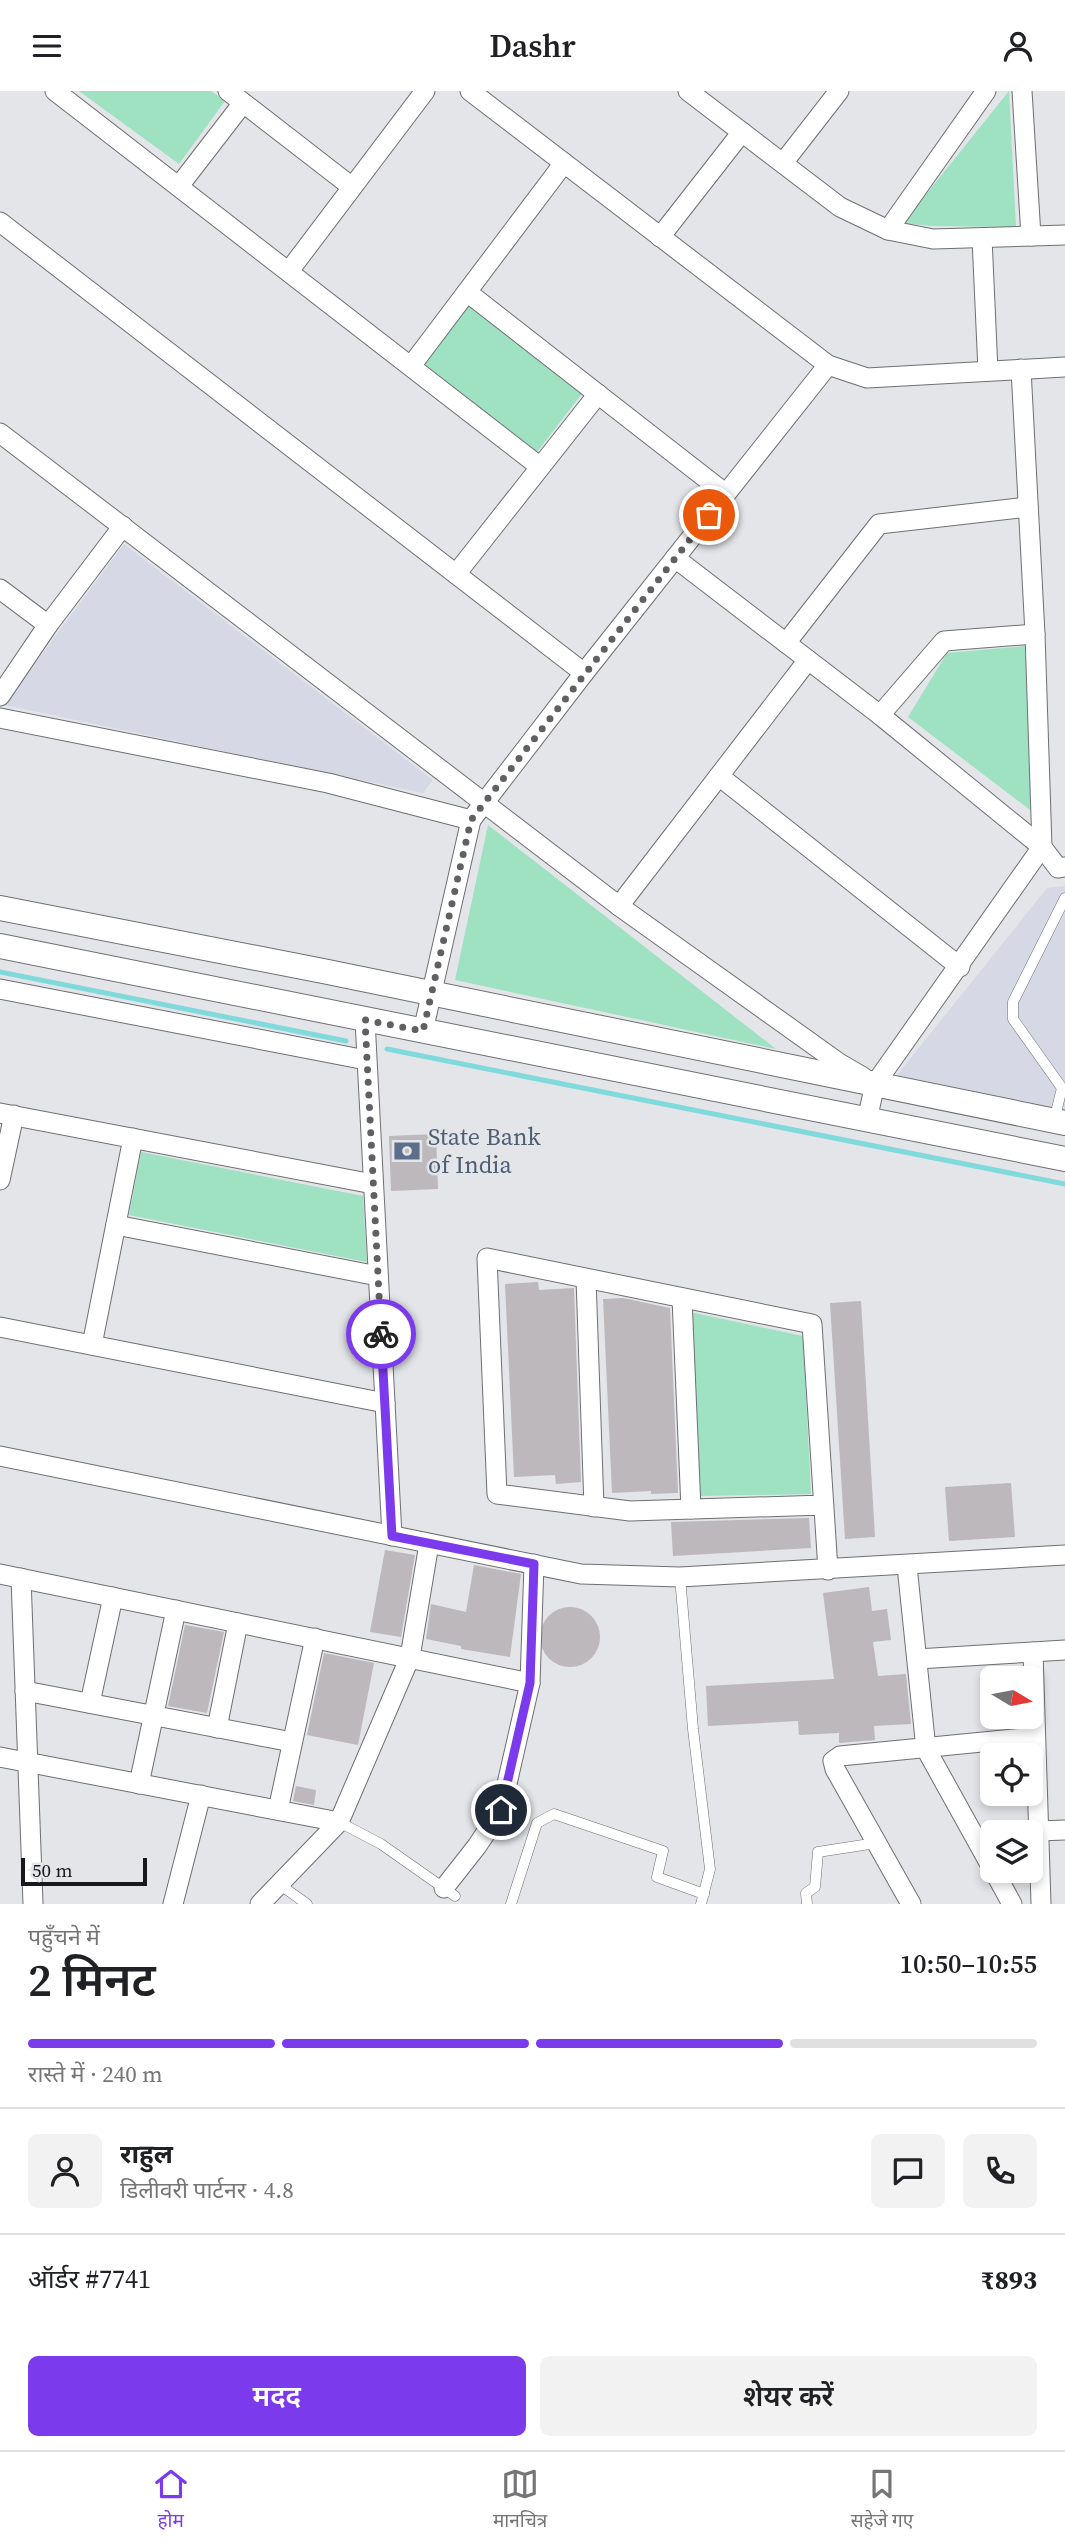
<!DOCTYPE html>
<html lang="hi">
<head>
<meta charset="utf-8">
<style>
  :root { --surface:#fff; --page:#f2f2f2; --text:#202124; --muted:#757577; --line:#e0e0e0; --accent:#7c3aed }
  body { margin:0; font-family:"Source Serif 4","Noto Sans Devanagari",serif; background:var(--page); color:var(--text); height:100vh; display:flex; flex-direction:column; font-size:26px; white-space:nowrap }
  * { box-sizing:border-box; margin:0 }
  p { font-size:23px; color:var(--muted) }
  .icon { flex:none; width:38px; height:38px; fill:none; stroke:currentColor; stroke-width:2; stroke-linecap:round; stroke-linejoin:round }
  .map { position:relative; height:1813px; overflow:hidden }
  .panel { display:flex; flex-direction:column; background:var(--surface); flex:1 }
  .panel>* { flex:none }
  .needle { width:46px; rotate:100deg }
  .tools { position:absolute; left:980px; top:1575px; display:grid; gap:14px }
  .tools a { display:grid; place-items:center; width:63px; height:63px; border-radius:10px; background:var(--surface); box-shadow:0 4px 10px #0003; font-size:35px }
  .scale { position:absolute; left:21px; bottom:18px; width:126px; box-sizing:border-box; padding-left:7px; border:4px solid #19191b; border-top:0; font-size:19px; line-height:24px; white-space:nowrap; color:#19191b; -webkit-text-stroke:5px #e3e5e9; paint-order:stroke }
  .pin { position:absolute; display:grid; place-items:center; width:60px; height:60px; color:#fff; margin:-30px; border:4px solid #fff; border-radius:50%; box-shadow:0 2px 7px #0007 }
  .courier { position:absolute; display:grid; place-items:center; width:70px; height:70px; margin:-35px; border:5px solid #7c3aed; border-radius:50%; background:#fff; color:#222; box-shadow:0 2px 9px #0007 }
  .head em { font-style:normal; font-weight:600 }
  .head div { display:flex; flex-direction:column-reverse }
  .head { display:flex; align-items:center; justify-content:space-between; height:119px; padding:0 28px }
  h1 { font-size:46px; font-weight:600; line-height:52px }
  .bar { display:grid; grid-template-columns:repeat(4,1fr); gap:10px 7px; align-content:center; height:84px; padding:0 28px }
  .bar i { height:9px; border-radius:5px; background:var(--line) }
  .bar .selected { background:var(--accent) }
  .bar p { grid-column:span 4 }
  .line { display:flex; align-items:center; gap:18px; padding:0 28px; border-top:2px solid var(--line) }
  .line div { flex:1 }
  .round { display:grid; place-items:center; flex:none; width:74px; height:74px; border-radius:10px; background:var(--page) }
  .button { display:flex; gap:14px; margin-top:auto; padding:14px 28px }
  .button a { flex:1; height:80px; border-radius:10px; background:var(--accent); color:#fff; font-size:28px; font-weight:600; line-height:80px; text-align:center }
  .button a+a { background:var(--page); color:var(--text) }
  header { display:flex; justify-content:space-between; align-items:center; height:91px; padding:0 28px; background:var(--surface); font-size:32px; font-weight:600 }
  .menu { display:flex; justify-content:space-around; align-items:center; height:98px; border-top:2px solid var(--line); background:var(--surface); font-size:19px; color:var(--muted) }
  .menu a { display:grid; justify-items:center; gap:4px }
  .menu .selected { color:var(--accent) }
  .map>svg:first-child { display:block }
</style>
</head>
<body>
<header><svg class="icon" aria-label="menu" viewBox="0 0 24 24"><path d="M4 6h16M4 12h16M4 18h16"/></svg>Dashr<svg class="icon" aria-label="person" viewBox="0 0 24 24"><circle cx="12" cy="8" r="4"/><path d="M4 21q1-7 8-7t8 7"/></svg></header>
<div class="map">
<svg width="1065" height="1813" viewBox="0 0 1065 1813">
  <rect width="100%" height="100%" fill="#e3e5e9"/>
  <!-- built -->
  <g fill="#d6d9e5">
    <path d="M124,453L433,689L423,702L4,614Z"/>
    <path d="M1065,795V1019L893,989L1047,797Z"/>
  </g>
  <!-- green -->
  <g fill="#9ee2c1">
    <path d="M79,0H211L225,10L179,73Z"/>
    <path d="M1009,0L1016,136L932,135L903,132Z"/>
    <path d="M469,211L584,300L537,361L422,271Z"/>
    <path d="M1025,555L1034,722L908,626L947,562Z"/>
    <path d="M488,734L776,958L455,889Z"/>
    <path d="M141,1061L363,1105L367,1171L129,1124Z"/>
    <path d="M690,1221L803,1245L811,1403L700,1405Z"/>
  </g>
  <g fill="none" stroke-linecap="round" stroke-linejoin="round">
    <!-- stream -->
    <g stroke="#80dadb" stroke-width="5">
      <path d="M0,881L346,950"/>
      <path d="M387,958L1065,1093"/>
    </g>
  </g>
  <!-- building -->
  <g fill="#bcb8bb">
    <path d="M436,1043L438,1098L391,1100L389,1045Z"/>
    <path d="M538,1191L539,1199L574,1197L581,1391L556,1393L555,1384L514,1386L505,1193Z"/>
    <path d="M623,1207L670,1217L678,1402L651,1403V1400L612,1402L603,1208Z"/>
    <path d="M861,1210L875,1446L845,1448L830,1212Z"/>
    <path d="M1011,1392L1015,1446L949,1450L945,1396Z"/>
    <path d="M809,1427L811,1457L673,1465L671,1431Z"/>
    <path d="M385,1459L415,1464L401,1546L370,1541Z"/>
    <path d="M474,1474L521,1483L510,1566L461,1558V1555L426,1548L431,1513L466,1521Z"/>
    <path d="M869,1496L872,1520L887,1518L891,1549L873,1551L878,1585L906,1583L911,1633L874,1635L875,1649L839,1652V1642L799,1644L798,1630L708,1635L706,1595L834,1588L823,1502Z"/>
    <circle cx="570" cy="1546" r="30"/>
    <path d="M185,1534L224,1541L207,1622L168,1615Z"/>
    <path d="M324,1562L374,1572L358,1654L307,1644Z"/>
    <path d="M296,1695L316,1699L314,1714L293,1710Z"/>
  </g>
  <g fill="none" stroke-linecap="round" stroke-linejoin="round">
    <!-- service casing -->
    <g stroke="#6e6f73" stroke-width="11">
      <g id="service">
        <path d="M1065,807L1013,911V928L1062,997L1065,998"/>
        <path d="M1054,1030L1062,997"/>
        <path d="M680,1486L693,1638L710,1778L701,1813"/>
        <path d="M339,1731L381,1753L455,1805"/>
        <path d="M279,1793L307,1813"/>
        <path d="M511,1813L537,1732L554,1723L663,1760L657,1786L704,1803"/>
        <path d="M807,1813L806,1802L815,1796L818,1761L876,1752"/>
      </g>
    </g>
    <!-- minor casing -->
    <g stroke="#6e6f73" stroke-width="21">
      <g id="minor">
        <path d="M55,0L539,375"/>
        <path d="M228,0L352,96"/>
        <path d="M470,0L828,274L867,287L1065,276"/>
        <path d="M688,0L840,116L888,139L933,148L1065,144"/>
        <path d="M1022,0L1031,145"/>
        <path d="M783,72L839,0"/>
        <path d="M179,95L243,12"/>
        <path d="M0,131L584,582"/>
        <path d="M888,139L986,0"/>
        <path d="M660,146L742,41"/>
        <path d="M982,147L988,280"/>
        <path d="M289,180L425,0"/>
        <path d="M467,201L726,403"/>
        <path d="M411,275L564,72"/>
        <path d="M0,342L619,815L839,972L863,986"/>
        <path d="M675,467L880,624L1042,756L1058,777L1065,776"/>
        <path d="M456,483L598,303"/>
        <path d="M0,498L48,534"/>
        <path d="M786,552L879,433L1028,416"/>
        <path d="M0,605L48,534L123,435"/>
        <path d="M880,624L944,550L1035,543"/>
        <path d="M0,627L328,692L471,729"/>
        <path d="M719,685L960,876"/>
        <path d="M619,815L808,569"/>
        <path d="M0,898L366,969"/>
        <path d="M365,929L392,1445"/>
        <path d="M423,940L471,729L584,582L828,274"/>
        <path d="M0,1022L373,1093"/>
        <path d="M867,1029L875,993L1042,756L1035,543L1021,278"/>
        <path d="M0,1089L14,1024"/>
        <path d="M116,1134L378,1185"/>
        <path d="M586,1188L594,1416"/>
        <path d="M682,1207L691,1418"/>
        <path d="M0,1236L385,1312"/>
        <path d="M92,1254L133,1047"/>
        <path d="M0,1365L581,1483L680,1486L1065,1464"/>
        <path d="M824,1414L630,1420L497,1403L487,1167L812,1233L828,1479"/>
        <path d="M907,1475L926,1658L992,1777"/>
        <path d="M0,1483L530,1592"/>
        <path d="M21,1487L33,1813"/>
        <path d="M1033,1561L1041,1813"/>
        <path d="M917,1568L1065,1559"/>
        <path d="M25,1600L292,1651"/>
        <path d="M90,1612L113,1506"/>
        <path d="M217,1637L238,1532"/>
        <path d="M0,1666L339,1731"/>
        <path d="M139,1693L176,1519"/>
        <path d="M278,1719L315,1547"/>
        <path d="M1038,1740L1065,1739"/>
        <path d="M994,1780L1012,1813"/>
        <path d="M444,1797L477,1755L501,1719L530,1592L534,1473"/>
        <path d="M173,1813L201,1704"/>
        <path d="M260,1813L339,1731L410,1566L429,1453"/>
        <path d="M911,1813L835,1678L833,1670L840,1665L1034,1646"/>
      </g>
    </g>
    <!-- tertiary casing -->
    <g stroke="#6e6f73" stroke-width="26">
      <g id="tertiary">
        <path d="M0,817L323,880L1065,1032"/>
        <path d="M0,855L1065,1068"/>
      </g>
    </g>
    <!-- service -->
    <use href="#service" stroke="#fff" stroke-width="10"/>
    <!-- minor -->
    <use href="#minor" stroke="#fff" stroke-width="19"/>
    <!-- tertiary -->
    <use href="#tertiary" stroke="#fff" stroke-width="24"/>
  </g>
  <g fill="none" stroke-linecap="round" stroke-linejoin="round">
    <!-- done -->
    <path stroke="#606063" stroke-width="7" stroke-dasharray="0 12.6" d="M381,1243L365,929L423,940L471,729L709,424"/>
    <!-- route -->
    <path stroke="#7c3aed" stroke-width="9" d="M381,1243L392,1445L534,1473L530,1592L501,1719"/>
  </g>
  <!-- icons -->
  <defs>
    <g id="bank-bare" transform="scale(2.1)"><path d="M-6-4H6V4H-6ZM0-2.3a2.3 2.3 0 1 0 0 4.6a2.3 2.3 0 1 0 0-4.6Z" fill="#5c6f8a" stroke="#e3e5e9" stroke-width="2.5" paint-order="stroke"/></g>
  </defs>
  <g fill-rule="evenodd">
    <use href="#bank-bare" x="407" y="1060"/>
  </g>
  <g text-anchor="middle" stroke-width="5" stroke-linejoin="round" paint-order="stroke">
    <!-- service labels -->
    <g font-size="24" fill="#4e5e75" stroke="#e3e5e9" text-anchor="start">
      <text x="428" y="1054">State Bank<tspan x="428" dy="28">of India</tspan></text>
    </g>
  </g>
</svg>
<div class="tools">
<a><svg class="needle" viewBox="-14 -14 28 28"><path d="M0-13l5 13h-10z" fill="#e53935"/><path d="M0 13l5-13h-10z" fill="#757577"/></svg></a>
<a><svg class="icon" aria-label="locate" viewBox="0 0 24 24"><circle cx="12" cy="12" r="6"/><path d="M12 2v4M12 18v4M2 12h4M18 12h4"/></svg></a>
<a><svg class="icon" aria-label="layers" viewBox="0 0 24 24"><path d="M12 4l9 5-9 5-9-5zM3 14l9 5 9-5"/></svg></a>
</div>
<div class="scale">50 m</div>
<div class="pin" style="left:709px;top:424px;background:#ea580c"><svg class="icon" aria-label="bag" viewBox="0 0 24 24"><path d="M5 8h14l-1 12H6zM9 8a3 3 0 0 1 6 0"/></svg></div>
<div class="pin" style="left:501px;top:1719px;background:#1f2937"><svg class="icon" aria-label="home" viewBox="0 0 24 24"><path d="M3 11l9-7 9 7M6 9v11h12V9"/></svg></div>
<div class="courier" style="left:381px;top:1243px"><svg class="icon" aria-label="bike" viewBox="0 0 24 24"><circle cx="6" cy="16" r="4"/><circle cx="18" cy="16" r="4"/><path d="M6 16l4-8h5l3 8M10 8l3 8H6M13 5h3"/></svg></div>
</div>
<section class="panel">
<div class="head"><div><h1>2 मिनट</h1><p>पहुँचने में</p></div><em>10:50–10:55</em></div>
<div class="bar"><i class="selected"></i><i class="selected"></i><i class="selected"></i><i></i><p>रास्ते में · 240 m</p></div>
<div class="line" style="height:126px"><a class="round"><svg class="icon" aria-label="person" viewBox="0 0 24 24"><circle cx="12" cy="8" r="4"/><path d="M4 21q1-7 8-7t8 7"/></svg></a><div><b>राहुल</b><p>डिलीवरी पार्टनर · 4.8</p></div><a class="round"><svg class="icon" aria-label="chat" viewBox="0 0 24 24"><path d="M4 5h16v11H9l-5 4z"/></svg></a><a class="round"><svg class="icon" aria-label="phone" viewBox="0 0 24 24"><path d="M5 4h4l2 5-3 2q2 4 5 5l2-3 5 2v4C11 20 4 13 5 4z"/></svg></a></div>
<div class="line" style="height:91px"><div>ऑर्डर #7741</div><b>₹893</b></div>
<div class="button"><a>मदद</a><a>शेयर करें</a></div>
</section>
<nav class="menu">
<a class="selected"><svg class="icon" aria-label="home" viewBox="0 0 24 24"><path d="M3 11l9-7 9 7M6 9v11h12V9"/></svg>होम</a>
<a><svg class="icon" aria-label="map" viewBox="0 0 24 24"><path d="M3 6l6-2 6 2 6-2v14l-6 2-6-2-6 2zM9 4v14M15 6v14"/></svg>मानचित्र</a>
<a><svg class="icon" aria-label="saved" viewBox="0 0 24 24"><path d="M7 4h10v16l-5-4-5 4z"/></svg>सहेजे गए</a>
</nav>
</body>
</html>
